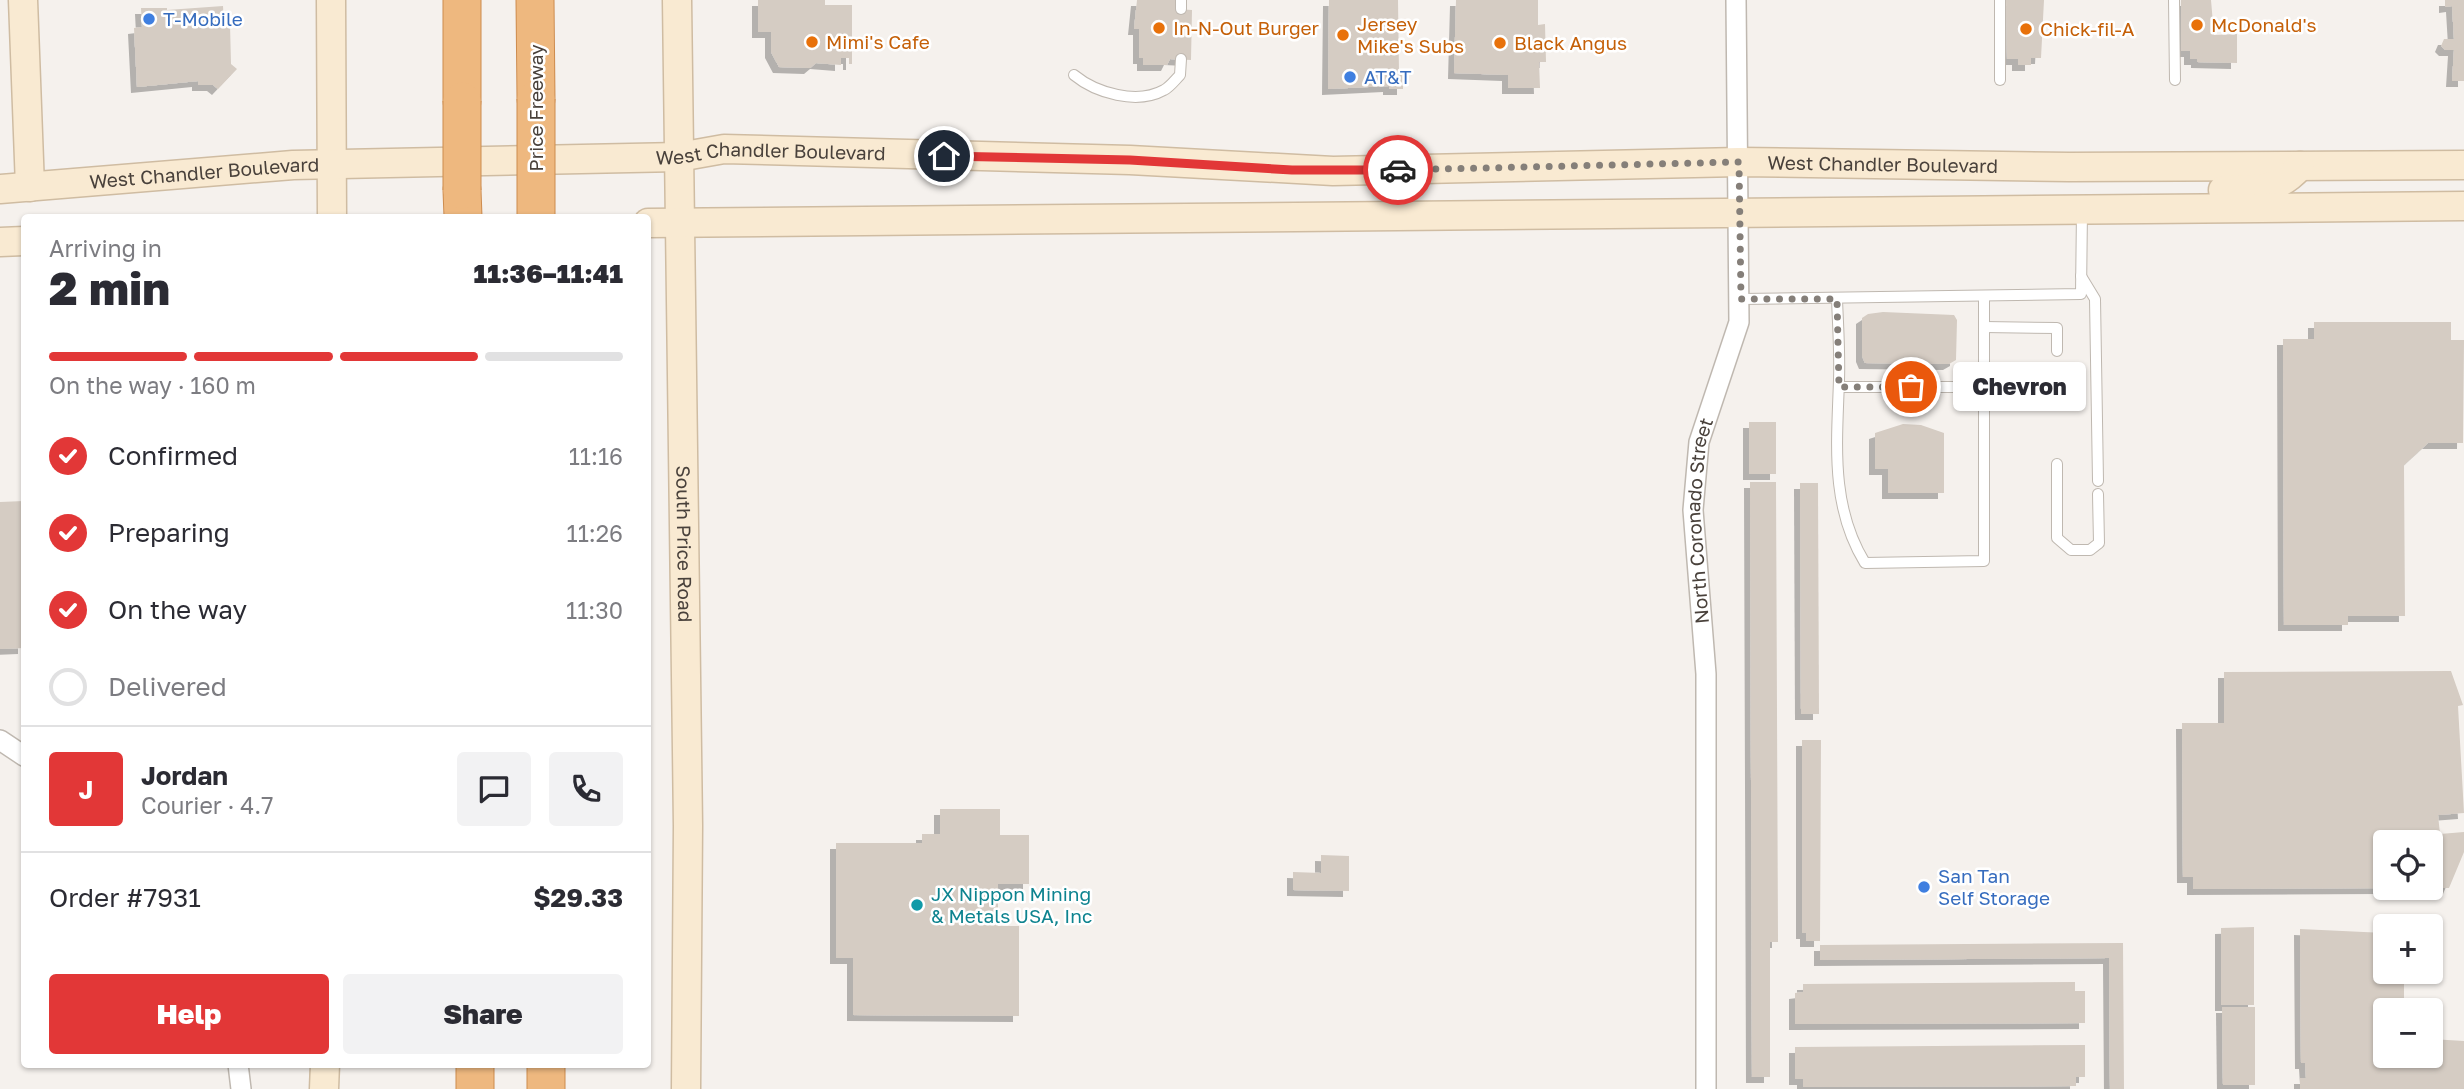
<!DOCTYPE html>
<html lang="en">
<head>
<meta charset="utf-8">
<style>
  :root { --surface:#fff; --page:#f2f2f3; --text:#2b2b33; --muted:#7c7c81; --line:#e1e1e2; --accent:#e23737 }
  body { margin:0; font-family:"Golos Text",sans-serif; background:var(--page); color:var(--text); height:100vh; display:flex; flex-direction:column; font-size:26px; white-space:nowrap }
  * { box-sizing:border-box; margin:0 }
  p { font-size:23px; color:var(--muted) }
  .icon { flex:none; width:38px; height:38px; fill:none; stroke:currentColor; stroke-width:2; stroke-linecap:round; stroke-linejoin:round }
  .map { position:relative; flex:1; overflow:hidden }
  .panel { position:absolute; left:21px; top:214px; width:630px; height:854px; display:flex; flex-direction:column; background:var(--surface); border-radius:7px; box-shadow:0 2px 5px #0004 }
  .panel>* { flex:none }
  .controls { position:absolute; left:2373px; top:830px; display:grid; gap:14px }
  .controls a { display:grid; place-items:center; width:70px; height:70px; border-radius:7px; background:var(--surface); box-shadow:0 2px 5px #0004; font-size:35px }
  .pin { position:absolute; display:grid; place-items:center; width:60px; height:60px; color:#fff; margin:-30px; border:4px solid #fff; border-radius:50%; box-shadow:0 2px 7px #0007 }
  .courier { position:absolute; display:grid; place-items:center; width:70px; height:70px; margin:-35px; border:5px solid #e23737; border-radius:50%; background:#fff; color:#222; box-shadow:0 2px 9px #0007 }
  .bubble { position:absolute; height:49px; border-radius:7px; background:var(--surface); box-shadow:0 2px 5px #0004; font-size:23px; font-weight:800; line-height:49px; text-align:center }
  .summary em { font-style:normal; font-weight:800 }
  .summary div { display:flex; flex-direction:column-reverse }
  .summary { display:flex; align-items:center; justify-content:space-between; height:119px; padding:0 28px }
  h1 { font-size:46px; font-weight:800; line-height:52px }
  .bar { display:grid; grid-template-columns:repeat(4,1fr); gap:10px 7px; align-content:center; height:84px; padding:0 28px }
  .bar i { height:9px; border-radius:5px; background:var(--line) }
  .bar .selected { background:var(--accent) }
  .bar p { grid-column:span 4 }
  .line { display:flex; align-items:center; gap:18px; padding:0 28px; border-top:2px solid var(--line) }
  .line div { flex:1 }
  .round { display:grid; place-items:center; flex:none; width:74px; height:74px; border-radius:7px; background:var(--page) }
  ol { padding:0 28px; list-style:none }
  li { display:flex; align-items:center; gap:21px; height:77px }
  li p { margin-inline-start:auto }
  li .icon { padding:7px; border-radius:50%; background:var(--accent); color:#fff; stroke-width:4 }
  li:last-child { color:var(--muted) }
  li i { width:38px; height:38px; border:4px solid var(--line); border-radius:50% }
  .cta { display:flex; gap:14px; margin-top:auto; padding:14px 28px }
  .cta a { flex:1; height:80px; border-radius:7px; background:var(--accent); color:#fff; font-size:28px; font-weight:800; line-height:80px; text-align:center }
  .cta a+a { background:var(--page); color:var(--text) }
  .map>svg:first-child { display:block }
</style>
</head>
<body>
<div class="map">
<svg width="2464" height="1089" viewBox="0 0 2464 1089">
  <defs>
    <filter id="shadow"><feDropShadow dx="-6" dy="6" stdDeviation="0" flood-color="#0004"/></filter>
  </defs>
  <rect width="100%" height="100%" fill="#f5f1ed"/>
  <!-- building -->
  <g fill="#d5ccc3" filter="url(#shadow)">
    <path d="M758,0H825V5H852V64H849V58H841V65L816,63L810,68L779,67L771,52V32H758Z"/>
    <path d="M1137,0H1175L1176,9L1192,10L1191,60L1170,59L1167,65H1143V58H1139V29H1134Z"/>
    <path d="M1329,0H1398L1399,73H1403V89H1389V86L1328,89Z"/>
    <path d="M1456,0H1538V25L1545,24L1546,62H1539L1540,88H1508V75L1454,73Z"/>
    <path d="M2006,0H2044L2041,58H2031V65H2018V59H2007Z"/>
    <path d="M2181,0H2211L2214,35L2237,34V63L2197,62V59H2190V51H2181Z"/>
    <path d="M2445,0H2464V81H2452L2454,50H2445L2441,46L2444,39H2454L2452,6L2445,7Z"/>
    <path d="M223,6L224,24H230L231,64L237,69L218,89L213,85H198V81L137,87L134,28L142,27L141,8H167V10Z"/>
    <path d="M1883,312L1954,315L1957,320L1956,360L1949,364L1865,363L1862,356V318L1868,314Z"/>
    <path d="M2314,322H2451V340H2464L2463,443H2428L2404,465L2405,616H2348V625H2284L2283,339H2314Z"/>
    <rect x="1749" y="422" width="27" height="52"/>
    <path d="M1903,424L1921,425L1944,433V493H1888V469H1875V433Z"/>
    <path d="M1750,482H1776L1778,942H1770V1077H1752Z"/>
    <path d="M1800,483H1818L1819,714H1801Z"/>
    <path d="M24,501V648L0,649V502Z"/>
    <path d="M2451,671L2463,705L2458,706L2464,813L2438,815L2440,834L2464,832V852L2449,888H2431V842H2385V888L2193,889V877H2183L2182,723H2224V672Z"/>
    <path d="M1802,740H1821L1820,941H1806V933H1802Z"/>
    <path d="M940,809H1000V835H1029V884H998V926H1019V1016L853,1015V958H836V843H922V834H940Z"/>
    <path d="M1321,855L1349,856V891L1293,890V872L1321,873Z"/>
    <path d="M2254,927V1005H2221V928Z"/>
    <path d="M2300,929L2385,933V971H2404V1010H2385V1055H2431V1039L2464,1041V1089H2300V1078H2306L2305,1063H2301Z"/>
    <path d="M2123,943L2124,1089H2110L2109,958L1820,960V945Z"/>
    <path d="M2075,982V991H2085V1023L1795,1024V993L1803,992V984Z"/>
    <path d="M2222,1007H2255V1085H2223Z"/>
    <path d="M2085,1045V1077H2076V1086L1803,1087V1079H1795V1047Z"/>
  </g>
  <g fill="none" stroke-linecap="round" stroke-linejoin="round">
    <!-- lane casing -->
    <g stroke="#bfb8b0" stroke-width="12">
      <g id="lane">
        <path d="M1181,0V9"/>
        <path d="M2000,0V80"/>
        <path d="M2174,0L2175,80"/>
        <path d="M1074,75C1096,93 1137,105 1164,90C1170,87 1175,80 1180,75L1181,59"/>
        <path d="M2081,276L2095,299L2098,481"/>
        <path d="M1741,299L2081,294L2082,211"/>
        <path d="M1837,299C1838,326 1840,353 1839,380C1837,443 1830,506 1865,563L1984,561V298"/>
        <path d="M1984,327L2057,328V351"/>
        <path d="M1839,387H1984"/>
        <path d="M2057,464V538L2071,550H2090L2099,543L2098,494"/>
      </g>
    </g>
    <!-- street casing -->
    <g stroke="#bfb8b0" stroke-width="22">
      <g id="street">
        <path d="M0,740L24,756"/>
        <path d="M238,1064L241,1089"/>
        <path id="s1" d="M1706,1089V674L1693,510L1699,442L1739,322L1736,0"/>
      </g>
    </g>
    <!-- secondary casing -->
    <g stroke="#cfbca2" stroke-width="31">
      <g id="secondary">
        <path d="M23,0L30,187"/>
        <path d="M331,0L332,217"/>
        <path id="s2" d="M677,0L688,826L686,1089"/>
        <path id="s3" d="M0,189L293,165L679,157L724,149L1130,160L1333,171L1739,162L2069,167L2464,165"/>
        <path d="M2223,190C2257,189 2276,193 2300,166"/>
        <path d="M648,223L2464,206"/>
        <path d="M0,242L24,241"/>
        <path d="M324,1089L325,1064"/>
      </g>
    </g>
    <!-- highway casing -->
    <g stroke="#cd8c4f" stroke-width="39">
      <g id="highway">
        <path d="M462,0V101"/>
        <path d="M535,0L536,99"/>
        <path d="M462,190L463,217"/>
        <path d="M475,1064V1089"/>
        <path d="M546,1064V1089"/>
      </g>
    </g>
    <!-- lane -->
    <use href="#lane" stroke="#fff" stroke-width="10"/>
    <!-- street -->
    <use href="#street" stroke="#fff" stroke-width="19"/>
    <!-- secondary -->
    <use href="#secondary" stroke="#f9ead2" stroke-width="28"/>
    <!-- highway -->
    <use href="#highway" stroke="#eeb87f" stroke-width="37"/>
    <!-- highway-bridge casing -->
    <g stroke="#cd8c4f" stroke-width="39" stroke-linecap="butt">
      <g id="highway-bridge">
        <path d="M536,99V217"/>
        <path d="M462,101V190"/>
      </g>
    </g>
    <!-- highway-bridge -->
    <use href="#highway-bridge" stroke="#eeb87f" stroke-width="37"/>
  </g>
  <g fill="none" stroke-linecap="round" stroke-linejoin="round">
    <!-- done -->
    <path stroke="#857f79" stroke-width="7" stroke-dasharray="0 12.6" d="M1398,170L1739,162L1741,299H1837L1839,387H1911"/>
    <!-- route -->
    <path stroke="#e23737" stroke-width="9" d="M944,156L1130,160L1292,170H1398"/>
  </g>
  <!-- markers -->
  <g fill="#3f7fe0" stroke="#fff" stroke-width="2.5">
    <circle cx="149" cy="19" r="7"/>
    <circle cx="1350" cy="77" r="7"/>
    <circle cx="1924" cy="887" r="7"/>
  </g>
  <g fill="#e8710a" stroke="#fff" stroke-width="2.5">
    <circle cx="2197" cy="25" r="7"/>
    <circle cx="1159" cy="28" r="7"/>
    <circle cx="2026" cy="29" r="7"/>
    <circle cx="1343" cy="35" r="7"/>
    <circle cx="812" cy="42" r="7"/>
    <circle cx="1500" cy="43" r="7"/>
  </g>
  <circle fill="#0f9aa8" stroke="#fff" stroke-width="2.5" cx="917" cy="905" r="7"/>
  <g text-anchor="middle" stroke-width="5" stroke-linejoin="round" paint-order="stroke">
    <!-- shop labels -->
    <g font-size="19" fill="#366cbe" stroke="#fff" text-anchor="start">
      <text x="163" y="26">T-Mobile</text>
      <text x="1364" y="84">AT&amp;T</text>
      <text x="1938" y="883">San Tan<tspan x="1938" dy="22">Self Storage</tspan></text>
    </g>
    <!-- food labels -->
    <g font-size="19" fill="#c56008" stroke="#fff" text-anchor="start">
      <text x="1357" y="31">Jersey<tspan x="1357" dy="22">Mike's Subs</tspan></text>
      <text x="2211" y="32">McDonald's</text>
      <text x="1173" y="35">In-N-Out Burger</text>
      <text x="2040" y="36">Chick-fil-A</text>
      <text x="826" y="49">Mimi's Cafe</text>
      <text x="1514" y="50">Black Angus</text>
    </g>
    <!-- street labels -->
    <g font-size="19" fill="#49413b" stroke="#fff">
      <text transform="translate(536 108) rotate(-90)" y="7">Price Freeway</text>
      <text dy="7" stroke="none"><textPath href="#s3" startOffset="772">West Chandler Boulevard</textPath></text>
      <text dy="7" stroke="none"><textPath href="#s3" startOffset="1885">West Chandler Boulevard</textPath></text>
      <text dy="7" stroke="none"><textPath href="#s3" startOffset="205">West Chandler Boulevard</textPath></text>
      <text dy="7" stroke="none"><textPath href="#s1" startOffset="569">North Coronado Street</textPath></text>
      <text dy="7" stroke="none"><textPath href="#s2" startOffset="544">South Price Road</textPath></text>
    </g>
    <!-- culture labels -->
    <g font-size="19" fill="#0d838f" stroke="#fff" text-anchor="start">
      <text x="931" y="901">JX Nippon Mining<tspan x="931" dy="22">&amp; Metals USA, Inc</tspan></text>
    </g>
  </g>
</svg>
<div class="controls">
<a><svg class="icon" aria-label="locate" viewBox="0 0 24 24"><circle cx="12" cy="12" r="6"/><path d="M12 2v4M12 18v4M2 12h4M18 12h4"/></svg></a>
<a>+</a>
<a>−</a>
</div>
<div class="pin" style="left:1911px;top:387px;background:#ea580c"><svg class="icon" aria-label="bag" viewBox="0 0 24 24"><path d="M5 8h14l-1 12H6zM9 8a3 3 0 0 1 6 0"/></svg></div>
<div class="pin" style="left:944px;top:156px;background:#1f2937"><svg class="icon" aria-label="home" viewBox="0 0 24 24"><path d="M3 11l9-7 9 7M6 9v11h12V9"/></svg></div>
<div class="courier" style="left:1398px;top:170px"><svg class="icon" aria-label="car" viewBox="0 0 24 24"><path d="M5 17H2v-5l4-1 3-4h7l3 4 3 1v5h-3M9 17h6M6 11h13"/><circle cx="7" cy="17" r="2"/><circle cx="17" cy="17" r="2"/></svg></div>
<div class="bubble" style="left:1953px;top:362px;width:133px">Chevron</div>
<section class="panel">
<div class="summary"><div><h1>2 min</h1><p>Arriving in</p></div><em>11:36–11:41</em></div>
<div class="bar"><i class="selected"></i><i class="selected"></i><i class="selected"></i><i></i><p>On the way · 160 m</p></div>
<ol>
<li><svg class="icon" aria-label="check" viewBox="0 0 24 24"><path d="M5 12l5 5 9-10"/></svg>Confirmed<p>11:16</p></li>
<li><svg class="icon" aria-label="check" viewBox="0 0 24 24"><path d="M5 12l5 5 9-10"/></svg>Preparing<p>11:26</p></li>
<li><svg class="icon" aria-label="check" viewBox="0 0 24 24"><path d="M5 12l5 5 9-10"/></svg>On the way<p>11:30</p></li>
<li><i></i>Delivered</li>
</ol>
<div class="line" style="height:126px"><b class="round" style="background:var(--accent);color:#fff">J</b><div><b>Jordan</b><p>Courier · 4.7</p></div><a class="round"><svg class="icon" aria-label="chat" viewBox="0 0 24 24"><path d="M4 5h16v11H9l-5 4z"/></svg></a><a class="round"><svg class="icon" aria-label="phone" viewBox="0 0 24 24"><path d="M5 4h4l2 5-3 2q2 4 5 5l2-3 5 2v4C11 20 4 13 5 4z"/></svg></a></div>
<div class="line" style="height:91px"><div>Order #7931</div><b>$29.33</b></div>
<div class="cta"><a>Help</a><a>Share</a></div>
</section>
</div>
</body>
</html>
